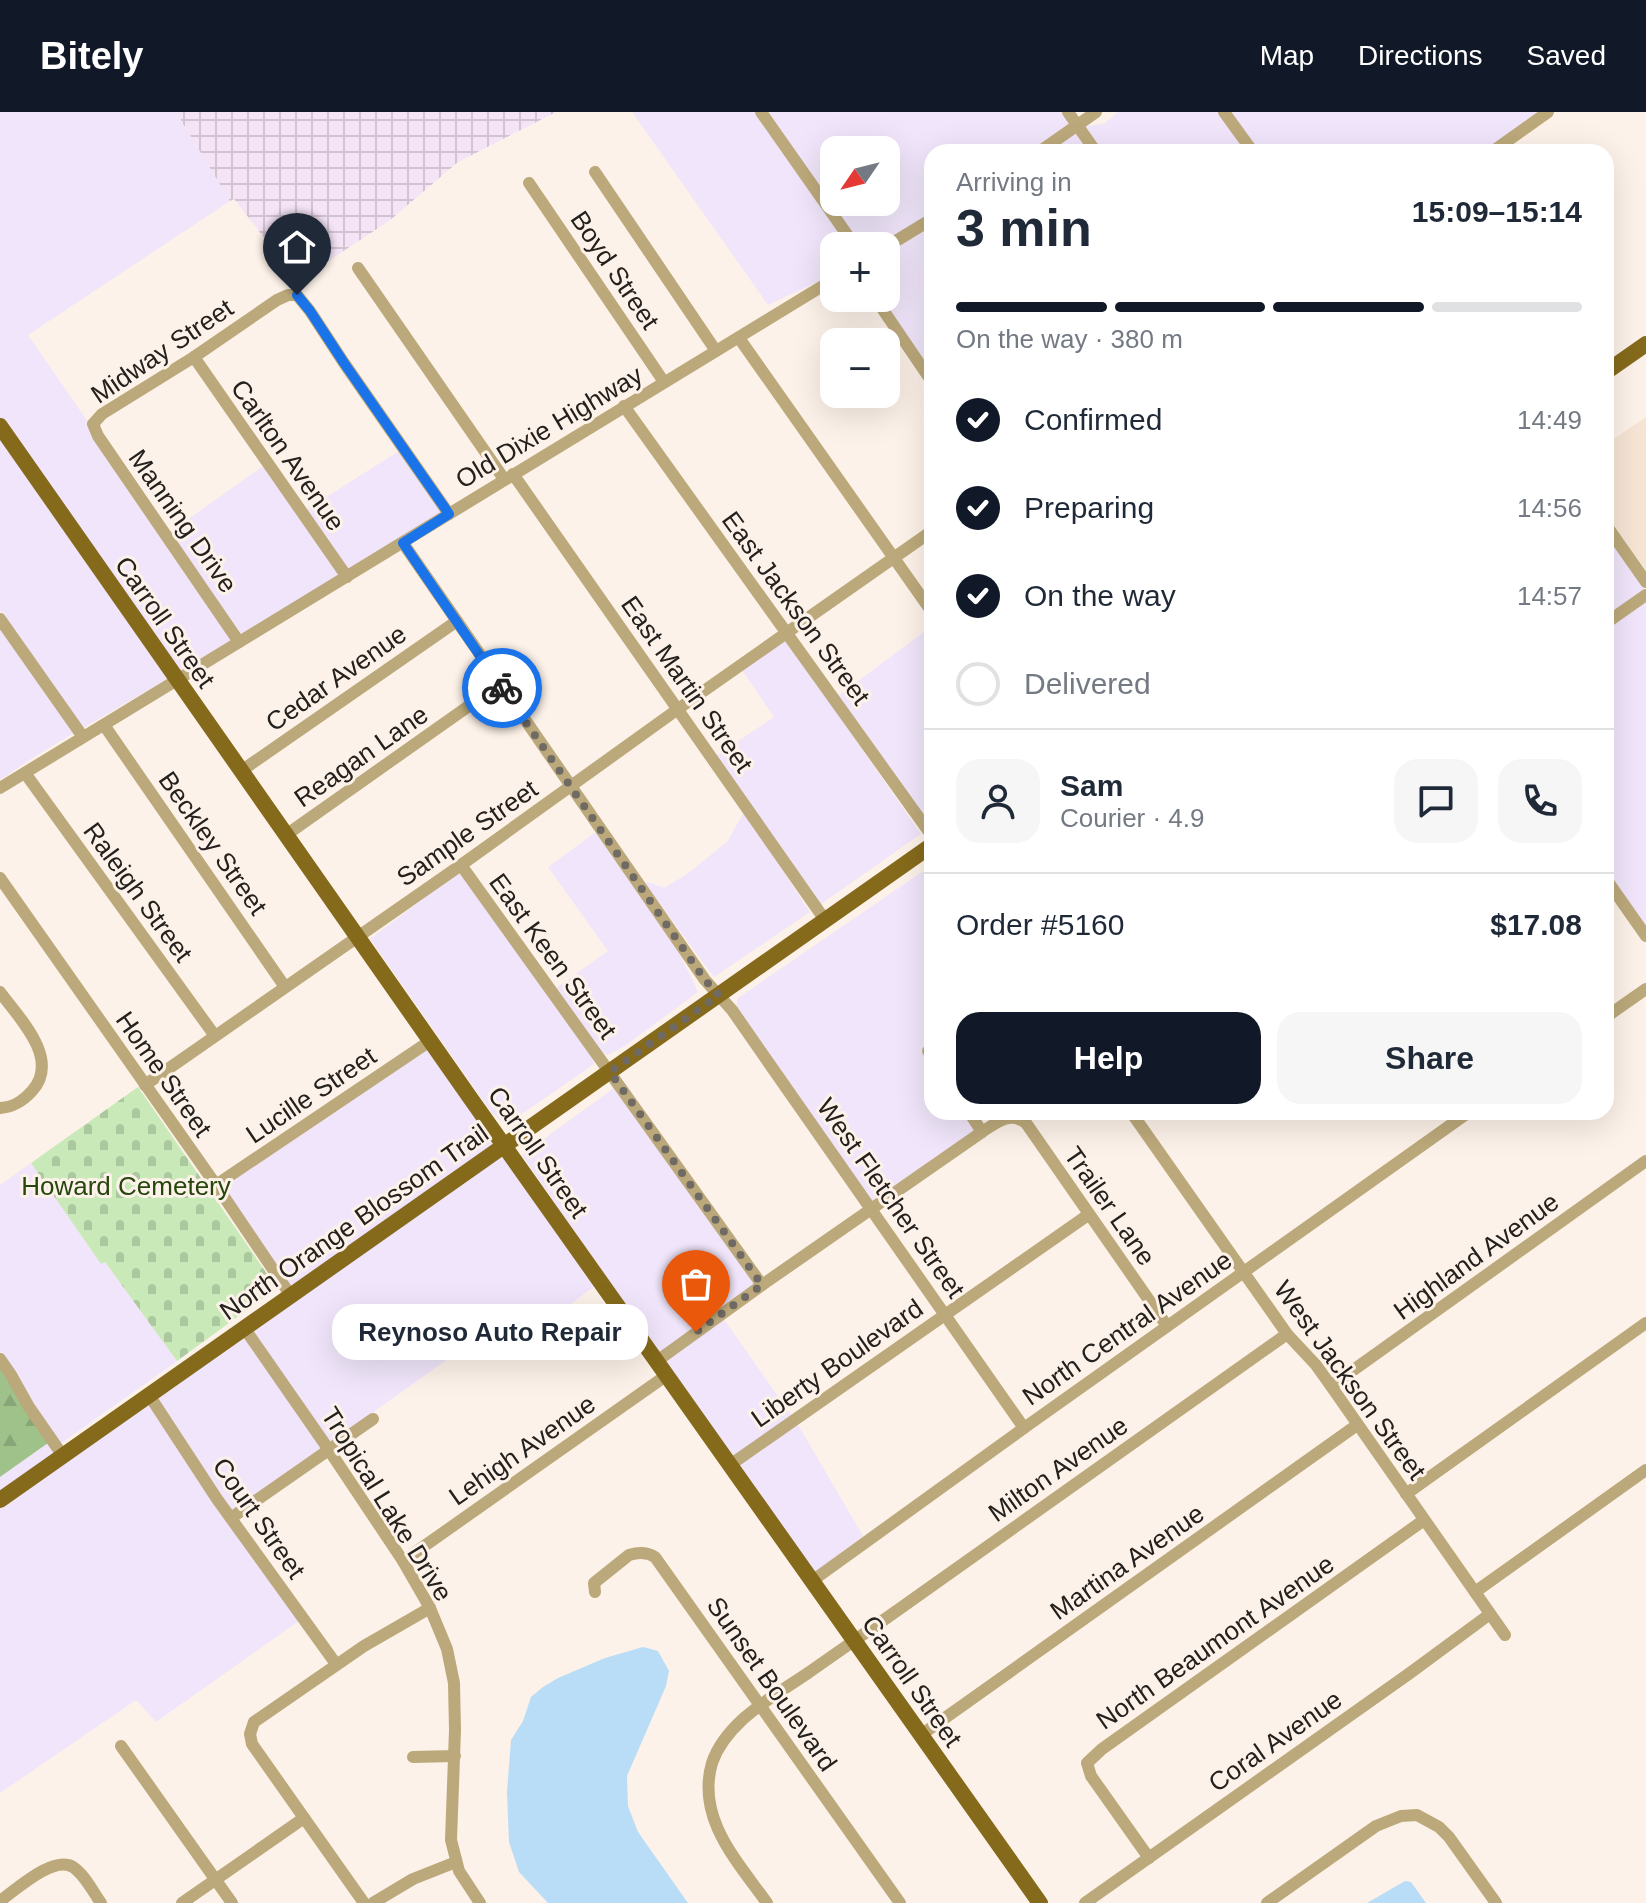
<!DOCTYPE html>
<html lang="en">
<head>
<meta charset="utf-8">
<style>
  :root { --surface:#fff; --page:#f6f6f7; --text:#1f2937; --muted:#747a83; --line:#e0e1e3; --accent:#111827 }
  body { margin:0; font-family:Arial,sans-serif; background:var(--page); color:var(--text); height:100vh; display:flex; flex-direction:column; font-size:30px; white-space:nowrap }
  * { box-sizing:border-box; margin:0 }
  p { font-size:26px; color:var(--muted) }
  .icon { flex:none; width:44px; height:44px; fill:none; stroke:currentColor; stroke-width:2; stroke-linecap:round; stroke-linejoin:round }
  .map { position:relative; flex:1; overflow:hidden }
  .panel { position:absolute; left:924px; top:32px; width:690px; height:976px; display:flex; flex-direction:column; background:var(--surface); border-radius:24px; box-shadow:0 8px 32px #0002 }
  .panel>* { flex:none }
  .needle { width:52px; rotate:235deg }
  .controls { position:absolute; left:820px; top:24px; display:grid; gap:16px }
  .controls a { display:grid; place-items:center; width:80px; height:80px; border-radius:16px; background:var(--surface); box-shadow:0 8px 32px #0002; font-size:40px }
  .pin { position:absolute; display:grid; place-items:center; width:68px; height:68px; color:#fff; margin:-82px -34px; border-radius:50% 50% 50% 0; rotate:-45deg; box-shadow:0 0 8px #0007 }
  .pin .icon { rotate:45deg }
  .courier { position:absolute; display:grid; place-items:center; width:80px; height:80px; margin:-40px; border:6px solid #1a73e8; border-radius:50%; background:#fff; color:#222; box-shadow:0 2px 10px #0007 }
  .bubble { position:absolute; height:56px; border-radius:24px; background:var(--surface); box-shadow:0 8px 32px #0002; font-size:26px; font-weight:600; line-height:56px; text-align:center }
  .summary em { font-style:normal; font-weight:600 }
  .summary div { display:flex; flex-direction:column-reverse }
  .summary { display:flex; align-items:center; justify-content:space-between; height:136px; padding:0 32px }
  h1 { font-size:52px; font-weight:600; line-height:60px }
  .bar { display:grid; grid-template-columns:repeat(4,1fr); gap:12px 8px; align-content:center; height:96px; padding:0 32px }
  .bar i { height:10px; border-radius:6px; background:var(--line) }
  .bar .on { background:var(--accent) }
  .bar p { grid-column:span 4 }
  .line { display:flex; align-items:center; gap:20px; padding:0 32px; border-top:2px solid var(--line) }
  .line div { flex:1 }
  .round { display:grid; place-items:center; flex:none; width:84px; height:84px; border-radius:24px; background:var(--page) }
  ol { padding:0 32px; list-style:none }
  li { display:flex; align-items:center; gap:24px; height:88px }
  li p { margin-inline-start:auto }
  li .icon { padding:8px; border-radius:50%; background:var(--accent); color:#fff; stroke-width:4 }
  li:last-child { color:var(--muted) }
  li i { width:44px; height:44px; border:4px solid var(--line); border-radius:50% }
  .primary-button { display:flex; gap:16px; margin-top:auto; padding:16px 32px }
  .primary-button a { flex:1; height:92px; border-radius:24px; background:var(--accent); color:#fff; font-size:32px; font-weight:600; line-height:92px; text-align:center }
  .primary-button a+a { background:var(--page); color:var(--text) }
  header { display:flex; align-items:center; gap:48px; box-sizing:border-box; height:112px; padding:0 40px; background:var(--accent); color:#fff }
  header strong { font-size:38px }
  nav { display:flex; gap:44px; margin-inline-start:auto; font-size:28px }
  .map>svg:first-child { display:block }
</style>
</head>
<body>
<header>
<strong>Bitely</strong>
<nav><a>Map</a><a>Directions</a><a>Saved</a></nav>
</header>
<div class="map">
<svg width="1646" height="1791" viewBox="0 0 1646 1791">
  <defs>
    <pattern id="industrial-grid" width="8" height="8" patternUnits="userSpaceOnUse" patternTransform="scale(2)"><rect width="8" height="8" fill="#f5e4f6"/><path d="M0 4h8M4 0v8" fill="none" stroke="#d2c3d2"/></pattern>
    <pattern id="forest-firs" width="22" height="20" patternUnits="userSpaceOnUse" patternTransform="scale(2)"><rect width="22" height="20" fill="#9ec28a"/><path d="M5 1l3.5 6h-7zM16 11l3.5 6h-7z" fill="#88a677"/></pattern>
    <pattern id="cemetery-stones" width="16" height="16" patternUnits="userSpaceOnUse" patternTransform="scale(2)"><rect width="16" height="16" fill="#c9e9b8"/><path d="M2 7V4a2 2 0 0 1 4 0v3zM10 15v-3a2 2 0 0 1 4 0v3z" fill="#acc89e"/></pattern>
  </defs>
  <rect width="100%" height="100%" fill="#fdf2e9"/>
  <!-- commercial -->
  <g fill="#f0e5fa" fill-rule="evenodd">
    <path d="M0,0H176L230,89L28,223L88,310L87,314L232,529L177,561L0,305Z"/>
    <path d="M632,0H755L849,134H834V162L768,193Z"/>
    <path d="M768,0H1062L1071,12L1032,40H932V101L879,134H861ZM834,38H886V90H834Z"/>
    <path d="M1118,0H1218L1246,40H1047L1084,14L1104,12Z"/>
    <path d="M1231,0H1538L1483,40H1259Z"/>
    <path d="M932,112V261L881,186H886V140Z"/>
    <path d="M0,323L169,566L83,616L0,498Z"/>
    <path d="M399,339L442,401L348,459L306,398Z"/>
    <path d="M263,354L340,464L241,523L170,420Z"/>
    <path d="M1606,422L1645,478L1606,505Z"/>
    <path d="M1646,488V815L1606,758V516Z"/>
    <path d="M932,514V715L838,584Z"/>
    <path d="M0,515L74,621L34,645L0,668Z"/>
    <path d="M786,528L921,722L821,792L716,644L774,605L742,558Z"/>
    <path d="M744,700L810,800L714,865L645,772L648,770L664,776L687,762L727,730Z"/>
    <path d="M596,720L676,835L698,880L626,933L608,943L602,940L556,876L608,839L548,755Z"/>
    <path d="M932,753V936L929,932L921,938L932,954V1000H963L975,1018L872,1089L736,896L738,886Z"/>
    <path d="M460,759L593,946L594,952L512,1009H501L491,1000L370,827Z"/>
    <path d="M429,935L498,1033L292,1178L223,1074Z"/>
    <path d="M614,976L755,1172L658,1242L522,1043Z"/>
    <path d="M503,1041L596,1173L538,1217L522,1194L330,1331L251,1217Z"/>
    <path d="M31,1051L101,1152L105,1150L177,1249L60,1332L0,1238V1073Z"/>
    <path d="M723,1206L792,1304L732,1346L663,1250Z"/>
    <path d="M243,1223L322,1337L232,1399L156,1284Z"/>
    <path d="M148,1290L299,1509L156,1610L136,1588L0,1681V1394Z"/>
    <path d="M797,1311L863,1424L813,1462L737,1353Z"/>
    <path d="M48,1331L56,1343L0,1383V1365Z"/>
  </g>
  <!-- industrial -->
  <path fill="url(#industrial-grid)" d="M176,0H556L458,50L389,109L298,169L234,87L230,89Z"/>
  <!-- built -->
  <path fill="#f6e5d5" d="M1646,305V459L1606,404V332Z"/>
  <!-- forest -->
  <path fill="url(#forest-firs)" d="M0,1255L48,1331L0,1365Z"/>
  <!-- cemetery -->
  <path fill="url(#cemetery-stones)" d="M138,975L272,1169L270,1181L177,1249L105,1150L101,1152L31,1051Z"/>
  <!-- water -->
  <g fill="#b9ddf6">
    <path d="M643,1535L658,1539L669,1559L666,1574L627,1664L628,1694L638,1720L688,1791H548L519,1760L509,1730L507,1680L511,1628L523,1609L531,1585L543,1575L558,1566L605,1546Z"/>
    <path d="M1405,1769L1411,1770L1426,1791H1367Z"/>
  </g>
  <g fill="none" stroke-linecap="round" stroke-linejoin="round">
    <!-- minor -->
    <g stroke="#bca97b" stroke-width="12">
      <path d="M761,0L855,134"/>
      <path d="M1068,0L1096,40"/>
      <path d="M1224,0L1253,40"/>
      <path d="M1039,40L1096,0"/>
      <path d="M1492,40L1548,0"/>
      <path d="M595,60L716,239"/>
      <path d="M529,71L664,270"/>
      <path d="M886,135L932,107"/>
      <path d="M358,156L504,367"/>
      <path d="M875,186L932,270"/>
      <path d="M739,226L932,500"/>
      <path d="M194,245L347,465"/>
      <path d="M624,294L932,724"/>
      <path d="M513,362L825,808"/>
      <path d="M1606,413L1646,470"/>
      <path d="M403,431L705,868L732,898L773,957L1024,1316"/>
      <path d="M0,507L83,625"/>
      <path d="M1606,511L1646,483"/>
      <path d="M239,530L98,324L93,312L102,302L194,245L277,188L288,183H297L310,199L344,251L449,402"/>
      <path d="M104,613L285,875"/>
      <path d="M241,659L457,509"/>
      <path d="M25,661L215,924"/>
      <path d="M0,676L834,167"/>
      <path d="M286,723L500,572"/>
      <path d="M461,753L762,1173"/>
      <path d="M0,766L216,1073L291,1184"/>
      <path d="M1606,767L1646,824"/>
      <path d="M0,880C19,906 61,947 32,979C23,989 14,995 0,996"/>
      <path d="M1606,905L1646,877"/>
      <path d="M928,939L932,945"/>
      <path d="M145,973L461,753L678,597L932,419"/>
      <path d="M969,1000L982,1020"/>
      <path d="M1131,1000L1287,1222L1316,1253L1331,1274L1505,1523"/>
      <path d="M216,1073L430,929"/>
      <path d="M245,1217L329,1338L403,1449L430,1496L447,1537L454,1571L455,1618L451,1728L459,1759L480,1791"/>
      <path d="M0,1247L11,1263L29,1295L63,1344"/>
      <path d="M657,1249L762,1173L982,1020C997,1010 1010,999 1026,1011L1167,1214"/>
      <path d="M1331,1274L1646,1049"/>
      <path d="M149,1283L217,1387L336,1552"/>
      <path d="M730,1353L1088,1103"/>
      <path d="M1406,1382L1646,1211"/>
      <path d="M231,1406L373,1307"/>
      <path d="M403,1449L667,1263"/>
      <path d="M812,1469L1024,1316L1469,1000"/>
      <path d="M595,1480L594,1471L629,1443C638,1440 647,1440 655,1445L900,1791"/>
      <path d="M1475,1480L1646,1358"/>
      <path d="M921,1623L1357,1313"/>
      <path d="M121,1634L232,1791"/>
      <path d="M413,1645L455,1644"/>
      <path d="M1149,1746L1091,1664L1087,1651L1102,1637L1424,1408"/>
      <path d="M0,1789C16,1778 53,1743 73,1755C85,1763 93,1780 101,1791"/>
      <path d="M182,1791L304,1706"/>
      <path d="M364,1791L252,1632L250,1622L254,1610L364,1534L430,1496"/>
      <path d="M373,1791L413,1767L456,1750"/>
      <path d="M767,1791C737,1749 696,1706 712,1651C718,1633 730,1619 743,1607C763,1589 786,1576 808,1561C842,1537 877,1513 912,1488C1037,1400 1162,1311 1287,1222"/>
      <path d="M1085,1791L1410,1561L1490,1502"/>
      <path d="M1267,1791L1376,1714L1401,1704L1417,1703L1439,1715L1449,1725L1496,1791"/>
    </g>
    <!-- major -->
    <g stroke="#856a1b" stroke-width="16">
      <path d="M1606,260L1646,232"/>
      <path d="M0,314L471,987L1040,1791"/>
      <path d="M0,1388L932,733"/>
    </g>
  </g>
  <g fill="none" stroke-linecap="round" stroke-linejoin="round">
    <!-- done -->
    <path stroke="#706a64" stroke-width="8" stroke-dasharray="0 14.4" d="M502,576L705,868L719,883L610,960L762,1173L696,1220"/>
    <!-- route -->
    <path stroke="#1a73e8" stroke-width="10" d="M297,183L310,199L344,251L449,402L403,431L502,576"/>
  </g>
  <g text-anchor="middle" stroke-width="6" stroke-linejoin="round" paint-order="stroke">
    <!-- street labels -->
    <g font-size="26" fill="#24201d" stroke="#fdf2e9">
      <text transform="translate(615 158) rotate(56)" y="9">Boyd Street</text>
      <text transform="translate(162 239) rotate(-34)" y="9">Midway Street</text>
      <text transform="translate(549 315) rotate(-31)" y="9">Old Dixie Highway</text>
      <text transform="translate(288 343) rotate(55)" y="9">Carlton Avenue</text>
      <text transform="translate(183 409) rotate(55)" y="9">Manning Drive</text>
      <text transform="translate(796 496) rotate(54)" y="9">East Jackson Street</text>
      <text transform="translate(165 510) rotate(55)" y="9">Carroll Street</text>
      <text transform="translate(336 566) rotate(-35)" y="9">Cedar Avenue</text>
      <text transform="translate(687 572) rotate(55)" y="9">East Martin Street</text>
      <text transform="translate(361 644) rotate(-35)" y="9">Reagan Lane</text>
      <text transform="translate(467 721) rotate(-35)" y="9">Sample Street</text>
      <text transform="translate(213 731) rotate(55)" y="9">Beckley Street</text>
      <text transform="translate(138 780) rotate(54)" y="9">Raleigh Street</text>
      <text transform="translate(553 844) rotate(54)" y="9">East Keen Street</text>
      <text transform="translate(164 962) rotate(55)" y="9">Home Street</text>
      <text transform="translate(311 983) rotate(-34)" y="9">Lucille Street</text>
      <text transform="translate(538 1040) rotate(55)" y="9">Carroll Street</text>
      <text transform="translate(891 1086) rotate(55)" y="9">West Fletcher Street</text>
      <text transform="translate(1110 1094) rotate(55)" y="9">Trailer Lane</text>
      <text transform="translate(354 1110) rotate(-35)" y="9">North Orange Blossom Trail</text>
      <text transform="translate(1476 1144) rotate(-36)" y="9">Highland Avenue</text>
      <text transform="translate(1127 1216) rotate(-35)" y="9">North Central Avenue</text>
      <text transform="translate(837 1251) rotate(-35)" y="9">Liberty Boulevard</text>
      <text transform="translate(1350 1268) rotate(54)" y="9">West Jackson Street</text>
      <text transform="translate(522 1338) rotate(-35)" y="9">Lehigh Avenue</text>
      <text transform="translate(1058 1357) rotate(-35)" y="9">Milton Avenue</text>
      <text transform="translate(387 1392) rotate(58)" y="9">Tropical Lake Drive</text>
      <text transform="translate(259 1406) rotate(55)" y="9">Court Street</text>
      <text transform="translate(1127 1450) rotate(-35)" y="9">Martina Avenue</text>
      <text transform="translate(1215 1530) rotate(-35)" y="9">North Beaumont Avenue</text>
      <text transform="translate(912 1569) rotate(55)" y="9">Carroll Street</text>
      <text transform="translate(772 1572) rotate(55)" y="9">Sunset Boulevard</text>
      <text transform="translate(1275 1629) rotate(-35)" y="9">Coral Avenue</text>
    </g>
    <!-- park labels -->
    <g font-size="26" fill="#25460c" stroke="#fdf2e9">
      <text x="126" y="1083">Howard Cemetery</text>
    </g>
  </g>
</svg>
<div class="controls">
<a><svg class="needle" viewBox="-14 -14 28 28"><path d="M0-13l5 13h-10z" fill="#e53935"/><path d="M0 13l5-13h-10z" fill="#747a83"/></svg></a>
<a>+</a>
<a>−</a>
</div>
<div class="pin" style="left:696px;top:1220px;background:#ea580c"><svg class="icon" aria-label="bag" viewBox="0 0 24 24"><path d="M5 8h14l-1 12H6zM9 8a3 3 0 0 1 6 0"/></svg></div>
<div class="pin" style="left:297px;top:183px;background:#1f2937"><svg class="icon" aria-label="home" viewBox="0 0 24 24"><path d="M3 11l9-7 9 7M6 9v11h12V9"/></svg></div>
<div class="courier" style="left:502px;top:576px"><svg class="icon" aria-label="bike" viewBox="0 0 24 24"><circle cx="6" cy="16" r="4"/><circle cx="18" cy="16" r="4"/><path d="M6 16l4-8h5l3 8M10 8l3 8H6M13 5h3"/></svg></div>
<div class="bubble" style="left:332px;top:1192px;width:316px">Reynoso Auto Repair</div>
<section class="panel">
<div class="summary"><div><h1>3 min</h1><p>Arriving in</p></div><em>15:09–15:14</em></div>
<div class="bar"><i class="on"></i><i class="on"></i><i class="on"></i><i></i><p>On the way · 380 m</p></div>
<ol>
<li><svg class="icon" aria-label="check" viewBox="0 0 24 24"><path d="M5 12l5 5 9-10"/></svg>Confirmed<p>14:49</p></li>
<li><svg class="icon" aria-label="check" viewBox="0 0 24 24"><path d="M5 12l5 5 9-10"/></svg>Preparing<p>14:56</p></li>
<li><svg class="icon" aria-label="check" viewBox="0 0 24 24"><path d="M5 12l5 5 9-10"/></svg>On the way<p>14:57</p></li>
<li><i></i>Delivered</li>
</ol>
<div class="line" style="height:144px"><a class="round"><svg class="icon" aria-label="person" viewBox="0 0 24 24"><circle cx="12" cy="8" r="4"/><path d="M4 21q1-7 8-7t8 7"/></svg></a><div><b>Sam</b><p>Courier · 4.9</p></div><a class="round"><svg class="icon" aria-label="chat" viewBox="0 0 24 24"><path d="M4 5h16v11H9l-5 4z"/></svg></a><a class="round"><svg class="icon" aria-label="phone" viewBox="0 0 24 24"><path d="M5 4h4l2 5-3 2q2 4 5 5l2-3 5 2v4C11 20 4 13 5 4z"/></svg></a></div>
<div class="line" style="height:104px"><div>Order #5160</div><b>$17.08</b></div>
<div class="primary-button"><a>Help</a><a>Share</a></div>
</section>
</div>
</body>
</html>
